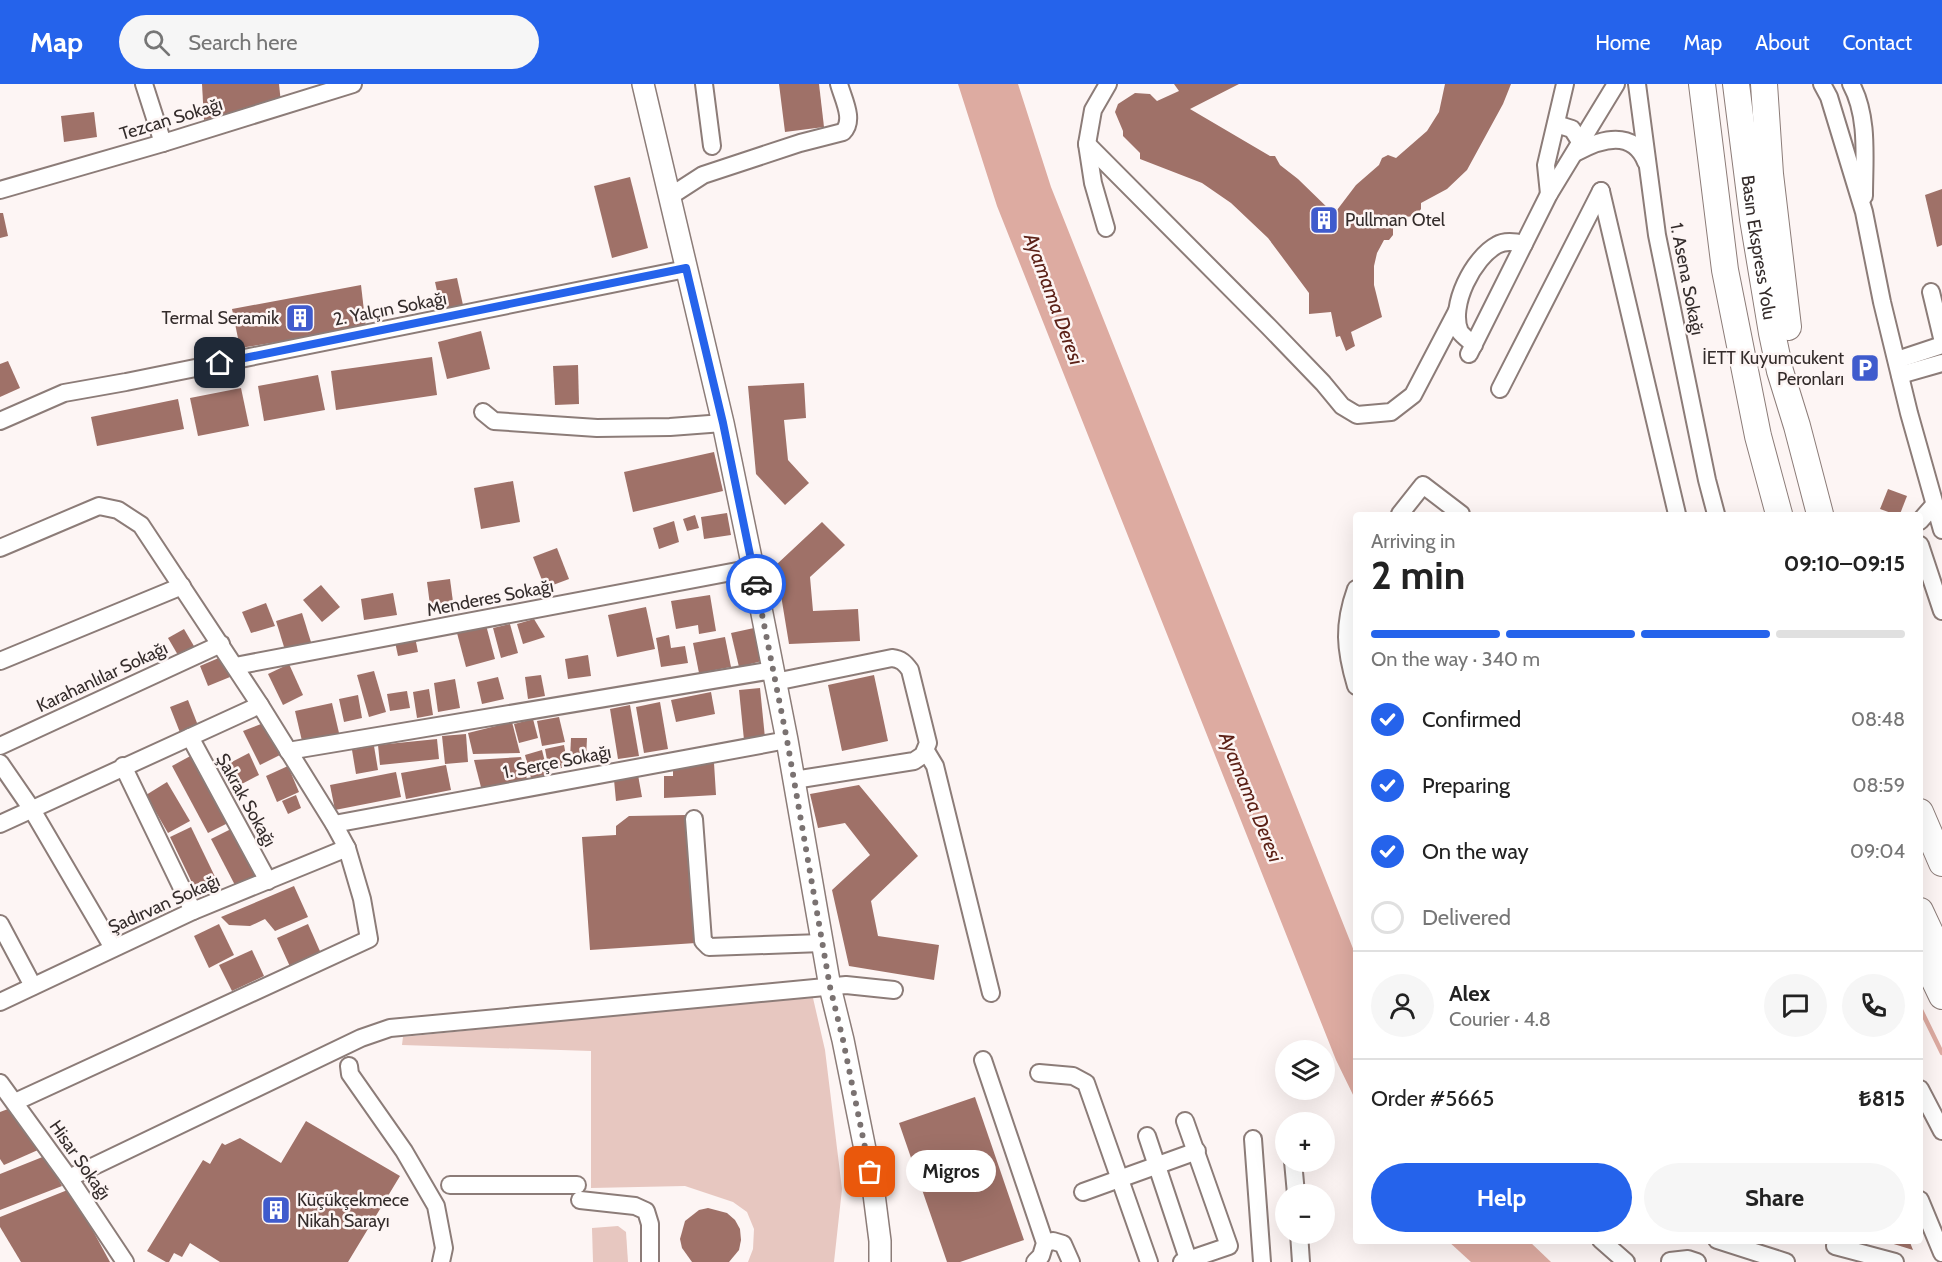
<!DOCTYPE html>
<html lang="en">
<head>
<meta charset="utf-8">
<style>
  :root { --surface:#fff; --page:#f6f6f6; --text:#222; --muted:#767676; --line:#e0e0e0; --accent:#2563eb }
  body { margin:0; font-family:Cabin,sans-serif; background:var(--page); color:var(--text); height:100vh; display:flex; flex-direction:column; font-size:22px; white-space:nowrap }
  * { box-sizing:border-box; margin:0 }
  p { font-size:20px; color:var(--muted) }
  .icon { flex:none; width:33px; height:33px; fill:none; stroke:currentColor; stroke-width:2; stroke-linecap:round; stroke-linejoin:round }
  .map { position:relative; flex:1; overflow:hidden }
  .details { position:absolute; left:1353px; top:428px; width:570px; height:732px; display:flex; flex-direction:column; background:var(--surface); border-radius:6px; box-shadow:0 6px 24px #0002 }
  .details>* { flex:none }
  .controls { position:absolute; left:1275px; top:956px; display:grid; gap:12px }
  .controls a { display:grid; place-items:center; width:60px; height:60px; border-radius:50%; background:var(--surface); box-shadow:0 6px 24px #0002; font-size:30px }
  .pin { position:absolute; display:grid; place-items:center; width:51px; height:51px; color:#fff; margin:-26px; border-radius:12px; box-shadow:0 3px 9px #0006 }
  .courier { position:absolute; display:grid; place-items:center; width:60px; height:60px; margin:-30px; border:4px solid #2563eb; border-radius:50%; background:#fff; color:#222; box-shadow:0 2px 8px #0007 }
  .bubble { position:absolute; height:42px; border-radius:21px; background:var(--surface); box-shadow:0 6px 24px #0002; font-size:20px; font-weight:800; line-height:42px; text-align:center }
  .overview em { font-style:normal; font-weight:800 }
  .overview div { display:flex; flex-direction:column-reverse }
  .overview { display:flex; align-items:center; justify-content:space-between; height:102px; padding:0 18px }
  h1 { font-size:39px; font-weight:800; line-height:45px }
  .bar { display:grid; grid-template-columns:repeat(4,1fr); gap:9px 6px; align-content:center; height:72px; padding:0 18px }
  .bar i { height:8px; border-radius:4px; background:var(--line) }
  .bar .selected { background:var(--accent) }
  .bar p { grid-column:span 4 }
  .line { display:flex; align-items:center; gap:15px; padding:0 18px; border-top:2px solid var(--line) }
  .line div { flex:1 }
  .round { display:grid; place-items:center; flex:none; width:63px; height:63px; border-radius:32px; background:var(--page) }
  ol { padding:0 18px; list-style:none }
  li { display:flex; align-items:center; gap:18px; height:66px }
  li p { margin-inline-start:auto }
  li .icon { padding:6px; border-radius:50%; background:var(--accent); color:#fff; stroke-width:4 }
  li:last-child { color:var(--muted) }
  li i { width:33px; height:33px; border:3px solid var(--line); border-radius:50% }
  .button { display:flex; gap:12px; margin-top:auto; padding:12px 18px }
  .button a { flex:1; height:69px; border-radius:36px; background:var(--accent); color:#fff; font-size:24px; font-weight:800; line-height:69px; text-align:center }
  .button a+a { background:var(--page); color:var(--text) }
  header { display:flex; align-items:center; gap:36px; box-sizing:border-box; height:84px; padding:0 30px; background:var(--accent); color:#fff }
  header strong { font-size:28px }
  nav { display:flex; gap:33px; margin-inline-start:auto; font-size:21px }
  .search { width:420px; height:54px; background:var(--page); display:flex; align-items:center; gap:15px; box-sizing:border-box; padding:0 21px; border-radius:33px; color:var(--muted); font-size:22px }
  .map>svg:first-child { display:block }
</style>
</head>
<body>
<header>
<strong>Map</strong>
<div class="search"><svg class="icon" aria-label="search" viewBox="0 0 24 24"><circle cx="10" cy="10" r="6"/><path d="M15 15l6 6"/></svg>Search here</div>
<nav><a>Home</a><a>Map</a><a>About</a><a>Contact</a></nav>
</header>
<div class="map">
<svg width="1942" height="1178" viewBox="0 0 1942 1178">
  <rect width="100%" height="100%" fill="#fdf5f4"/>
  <!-- green -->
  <g fill="#e7c7c0">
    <path d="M813,914L825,966L842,1105L834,1178H748L753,1165L754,1145L747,1128L733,1118L685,1102L591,1104V967L402,961L403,953L711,922Z"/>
    <path d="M618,1142L626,1148L628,1178H593L592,1144Z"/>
  </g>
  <!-- water -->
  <g fill="#ddaba1">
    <path d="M958,0H1018L1051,103L1356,872V1017L1336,976L997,122Z"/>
    <path d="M1448,1157H1529L1551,1178H1471Z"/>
  </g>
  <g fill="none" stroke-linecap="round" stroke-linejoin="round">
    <!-- stream -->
    <path stroke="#ddaba1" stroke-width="4.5" d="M1920,924L1942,969"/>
  </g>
  <!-- building -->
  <g fill="#9f7168">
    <path d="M202,0H279L281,19L204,36Z"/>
    <path d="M779,0H819L824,43L785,48Z"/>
    <path d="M1174,0H1239L1190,25L1270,72H1275L1280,81L1298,95L1334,130L1356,101L1379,81L1382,74L1388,71L1396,74L1427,47L1439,28L1445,0H1511L1503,20L1467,86L1447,105L1421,119V125L1416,132L1404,133L1393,140V151L1389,156H1384L1377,169L1374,182V201L1382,233L1351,248L1355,262L1346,267L1340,252L1336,253L1331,228L1309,230V209L1268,154L1231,119L1202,99L1140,75V69L1123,52V47L1115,28L1118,20L1135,9L1150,10L1157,17L1179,7Z"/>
    <path d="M94,28L97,53L64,58L61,32Z"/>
    <path d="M630,93L648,164L612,174L594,102Z"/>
    <path d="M1942,105V161L1937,163L1925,111Z"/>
    <path d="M0,129H3L8,152L0,154Z"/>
    <path d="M457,194L463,221L441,225L435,198Z"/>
    <path d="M361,201L366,244L240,264L232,225Z"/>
    <path d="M481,247L490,285L447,295L438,258Z"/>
    <path d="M432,273L437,311L336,326L331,287Z"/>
    <path d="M8,277L20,304L0,313V280Z"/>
    <path d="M578,281L579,320L555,321L553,282Z"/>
    <path d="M318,291L325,326L264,337L258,302Z"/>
    <path d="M804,299L806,334L784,336L788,376L809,399L785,421L756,390L748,302Z"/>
    <path d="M241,304L249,342L198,352L190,314Z"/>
    <path d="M178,315L184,345L97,362L91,333Z"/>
    <path d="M714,368L723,407L633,428L624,388Z"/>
    <path d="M513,397L520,438L481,445L474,404Z"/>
    <path d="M1888,405L1907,412L1900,430H1894L1880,425Z"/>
    <path d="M727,429L731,451L704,455L701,433Z"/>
    <path d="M695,431L699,444L687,447L683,435Z"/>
    <path d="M674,437L679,458L659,465L653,444Z"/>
    <path d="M822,438L845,461L810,493L813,527L858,525L860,557L789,560L776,481Z"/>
    <path d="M557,464L569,495L545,504L533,473Z"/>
    <path d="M450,495L453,518L430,521L427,498Z"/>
    <path d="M321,501L340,523L322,538L303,516Z"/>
    <path d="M393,509L397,531L364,536L361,515Z"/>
    <path d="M710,511L716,547L699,550L698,541L676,545L671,517Z"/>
    <path d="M266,519L275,542L251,549L242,528Z"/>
    <path d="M646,523L655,565L617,573L608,531Z"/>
    <path d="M302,529L311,558L285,566L276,537Z"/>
    <path d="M534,535L545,553L523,560L517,540Z"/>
    <path d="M510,540L518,569L501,574L493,544Z"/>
    <path d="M486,541L495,575L466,583L457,549Z"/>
    <path d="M754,544L762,577L739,583L731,549Z"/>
    <path d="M184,545L198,569L182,578L168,554Z"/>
    <path d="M669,551L671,564L685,562L688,579L661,583L656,554Z"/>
    <path d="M415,553L418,568L398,572L395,558Z"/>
    <path d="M725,553L731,583L699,589L693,559Z"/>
    <path d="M588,571L591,592L568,595L565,575Z"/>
    <path d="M221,573L230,593L208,602L200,582Z"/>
    <path d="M289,580L303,611L283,621L268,590Z"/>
    <path d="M374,587L386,628L369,633L357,591Z"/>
    <path d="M541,591L545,612L528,615L525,593Z"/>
    <path d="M874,591L888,657L842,667L828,601Z"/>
    <path d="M498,593L504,615L482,620L477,598Z"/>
    <path d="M455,595L460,624L438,628L434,599Z"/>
    <path d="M760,604L765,654L744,656L739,606Z"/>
    <path d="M429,605L433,631L417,634L413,608Z"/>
    <path d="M407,607L410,624L390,627L387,610Z"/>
    <path d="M711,608L715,630L676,638L671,616Z"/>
    <path d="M358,611L362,634L344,638L339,615Z"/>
    <path d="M188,616L199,644L181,651L170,623Z"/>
    <path d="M660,618L668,665L644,669L636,623Z"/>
    <path d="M332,619L339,649L302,657L295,627Z"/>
    <path d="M630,621L639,672L618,675L610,625Z"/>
    <path d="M559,633L565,658L542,662L537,637Z"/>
    <path d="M533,635L538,654L519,659L514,640Z"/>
    <path d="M266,638L282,670L260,681L243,647Z"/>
    <path d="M512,638L520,669L473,670L468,649Z"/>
    <path d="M466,650L468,678L445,680L442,652Z"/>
    <path d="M571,654H587L586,675H570Z"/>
    <path d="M437,655L439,675L380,681L378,661Z"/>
    <path d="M564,661L568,683L549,686L545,665Z"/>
    <path d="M374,662L378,686L356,690L352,666Z"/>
    <path d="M542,666L548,690L531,694L525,671Z"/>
    <path d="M249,669L259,691L236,703L226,681Z"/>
    <path d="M194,670L230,738L208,749L172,682Z"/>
    <path d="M521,673L527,695L482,707L474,676Z"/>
    <path d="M714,679L716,711L664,714V692H673V685Z"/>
    <path d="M446,681L451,706L406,715L401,689Z"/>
    <path d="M288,682L299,708L277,718L266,692Z"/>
    <path d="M396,688L401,713L335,726L330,701Z"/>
    <path d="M638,691L642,713L616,717L614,696Z"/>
    <path d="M167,698L190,737L168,749L146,711Z"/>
    <path d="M859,701L918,772L871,817L878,852L939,861L934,896L849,882L832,806L870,771L845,739L818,744L810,710Z"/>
    <path d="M296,711L301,724L288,730L282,717Z"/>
    <path d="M686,731L696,859L590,866L582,753L616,751V742L629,732Z"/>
    <path d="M191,743L219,801L198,811L170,753Z"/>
    <path d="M233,744L258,794L237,805L211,755Z"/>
    <path d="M294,802L308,833L275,847L265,835L250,842L229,841L221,833Z"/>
    <path d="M219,840L234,871L209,884L194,852Z"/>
    <path d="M308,840L323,874L292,887L277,854Z"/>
    <path d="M252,866L264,892L232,907L219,881Z"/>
    <path d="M975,1013L1024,1156L960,1178H947L899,1039Z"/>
    <path d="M8,1025L38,1066L4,1081L0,1075V1028Z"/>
    <path d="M306,1037L400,1092L348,1178H220L190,1159L182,1173L174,1169L169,1178H166L147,1167L203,1076L210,1080L222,1059L225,1061L240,1054L281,1079Z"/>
    <path d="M45,1072L62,1102L0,1126V1090Z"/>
    <path d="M70,1105L110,1178H21L0,1143V1133Z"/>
    <path d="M708,1124L727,1129L735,1136L740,1145L741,1156L739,1166L729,1178H692L682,1164L680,1155L685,1137L699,1126Z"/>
    <path d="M1884,1156H1909L1913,1166L1884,1157Z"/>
  </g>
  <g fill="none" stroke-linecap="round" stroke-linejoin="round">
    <!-- minor casing -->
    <g stroke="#8c7c78" stroke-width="20">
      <g id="minor">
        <path d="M144,0L163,59"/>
        <path d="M704,0L712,62"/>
        <path d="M1637,0L1657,151L1707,396L1716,430"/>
        <path d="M1822,0L1829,13L1864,128L1882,218L1909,329L1942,446"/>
        <path d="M1851,0C1869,33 1864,75 1864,112"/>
        <path d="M1556,40L1572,45L1581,59"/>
        <path d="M1087,60L1269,243L1323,299L1342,322L1357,331L1391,328L1413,311L1457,227"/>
        <path d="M1577,68C1601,55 1633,45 1646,78"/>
        <path d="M0,106L163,59L353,0"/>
        <path d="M1601,107L1677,430"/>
        <path d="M1549,110L1546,81L1565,0"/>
        <path d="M669,113L703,91L800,59L843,48C855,36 843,15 839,0"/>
        <path d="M1106,144L1093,99L1087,60L1093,26L1108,0"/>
        <path d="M1931,208L1942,254"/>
        <path d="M1474,261C1470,257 1463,252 1460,248C1448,222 1474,173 1497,161C1505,156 1516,158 1524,160"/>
        <path d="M1469,270L1549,110L1616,0"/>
        <path d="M1897,276L1942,261"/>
        <path d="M1900,291L1942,279"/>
        <path d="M1500,305L1601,107"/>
        <path d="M483,328L494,337L597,344L670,343L723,339"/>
        <path d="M0,337L64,309L126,298L686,185"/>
        <path d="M1400,430L1423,401L1461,430"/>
        <path d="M1920,437L1934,421"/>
        <path d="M1920,461L1942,527"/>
        <path d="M0,464L99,422L118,426L141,441L260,621L334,740L347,764L362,815L369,855L15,1018"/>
        <path d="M1356,505C1343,541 1345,565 1356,602"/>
        <path d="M0,577L182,502"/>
        <path d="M235,582L753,484"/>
        <path d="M775,598L892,574C901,575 905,579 910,586L928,659L923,671L914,677L794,696"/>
        <path d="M190,653L268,797"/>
        <path d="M0,662L221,560"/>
        <path d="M288,667L773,586"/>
        <path d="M926,667L935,682L991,909"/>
        <path d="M0,679L31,724L113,864"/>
        <path d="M123,682L193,827"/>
        <path d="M694,735L703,857L709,863L822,859"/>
        <path d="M0,740L260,621"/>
        <path d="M334,740L787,656"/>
        <path d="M0,840L33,902"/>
        <path d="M0,918L193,827L347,764"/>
        <path d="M983,976L1045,1159L1041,1172L1035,1178"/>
        <path d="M349,982L350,990L404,1067L436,1122L444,1164L441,1178"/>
        <path d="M1039,989L1073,992L1086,999L1149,1178"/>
        <path d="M0,999L69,1094L125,1178"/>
        <path d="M1920,1005L1942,1047"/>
        <path d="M1147,1052L1189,1178"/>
        <path d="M1253,1055L1262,1178"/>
        <path d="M1293,1077L1296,1110"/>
        <path d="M69,1094L361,954L390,944L846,901L894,906"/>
        <path d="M450,1101H577"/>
        <path d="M1083,1108L1197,1067"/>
        <path d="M580,1116L635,1122L646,1127L650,1140V1178"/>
        <path d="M1920,1116L1942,1169"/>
        <path d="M1299,1149L1301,1178"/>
        <path d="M1601,1156L1626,1178"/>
        <path d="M1717,1156L1786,1178"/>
        <path d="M1045,1159L1053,1157L1063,1160L1071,1178"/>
        <path d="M1835,1162L1895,1178"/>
        <path d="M1670,1177L1688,1175L1697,1178"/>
        <path d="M1182,1178L1229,1162L1185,1037"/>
      </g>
    </g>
    <!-- major casing -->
    <g stroke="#8c7c78" stroke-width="24">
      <path id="major" d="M643,0L723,339L753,484L787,656L830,903L843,956L874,1110L880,1157V1178"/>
    </g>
    <!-- highway casing -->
    <g stroke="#8c7c78" stroke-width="28">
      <g id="highway">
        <path d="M1702,0L1725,186L1758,352L1779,430"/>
        <path id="s1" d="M1736,0L1753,135L1772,249L1780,287L1797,342L1820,430"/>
        <path d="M1764,0L1770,90L1788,243"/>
        <path d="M1920,728L1942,779"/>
        <path d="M1920,827L1942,874"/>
        <path d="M1920,866L1942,912"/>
      </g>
    </g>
    <!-- minor -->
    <use href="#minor" stroke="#fff" stroke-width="16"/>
    <!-- major -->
    <use href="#major" stroke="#fff" stroke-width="21"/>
    <!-- highway -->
    <use href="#highway" stroke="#fff" stroke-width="26"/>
  </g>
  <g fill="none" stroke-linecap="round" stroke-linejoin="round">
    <!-- done -->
    <path stroke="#7a7271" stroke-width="6" stroke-dasharray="0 10.8" d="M756,500L787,656L830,903L843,956L870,1088"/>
    <!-- route -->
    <path stroke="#2563eb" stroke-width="8" d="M220,279L686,184L723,339L756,500"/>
  </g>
  <!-- icons -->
  <defs>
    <g id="building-square" transform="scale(1.5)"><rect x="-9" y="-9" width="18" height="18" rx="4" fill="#3f5bcd" stroke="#fdf5f4"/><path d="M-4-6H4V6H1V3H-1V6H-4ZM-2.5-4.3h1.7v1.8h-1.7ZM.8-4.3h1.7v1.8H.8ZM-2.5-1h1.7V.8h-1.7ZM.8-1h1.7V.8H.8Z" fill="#fff"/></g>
    <g id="parking-square" transform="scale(1.5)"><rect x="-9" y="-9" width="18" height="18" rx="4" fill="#3f5bcd" stroke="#fdf5f4"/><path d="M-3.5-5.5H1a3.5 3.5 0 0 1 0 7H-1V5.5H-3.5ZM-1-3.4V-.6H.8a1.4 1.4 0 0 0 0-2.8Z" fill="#fff"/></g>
  </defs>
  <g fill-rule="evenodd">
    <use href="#building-square" x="1324" y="136"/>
    <use href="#building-square" x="300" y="234"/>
    <use href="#parking-square" x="1865" y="284"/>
    <use href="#building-square" x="276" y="1126"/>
  </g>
  <g text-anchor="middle" stroke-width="5" stroke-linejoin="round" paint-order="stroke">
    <!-- street labels -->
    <g font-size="18" fill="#342c2b" stroke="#fdf5f4">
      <text transform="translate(171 35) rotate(-17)" y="6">Tezcan Sokağı</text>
      <text dy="6" stroke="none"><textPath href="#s1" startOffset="165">Basın Ekspress Yolu</textPath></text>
      <text transform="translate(1687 195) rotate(79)" y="6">1. Asena Sokağı</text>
      <text transform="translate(390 225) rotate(-11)" y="6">2. Yalçın Sokağı</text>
      <text transform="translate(490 514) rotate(-11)" y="6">Menderes Sokağı</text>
      <text transform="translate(102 593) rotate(-25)" y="6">Karahanlılar Sokağı</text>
      <text transform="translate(557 678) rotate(-11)" y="6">1. Serçe Sokağı</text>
      <text transform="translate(246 716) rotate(61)" y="6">Şakrak Sokağı</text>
      <text transform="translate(164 820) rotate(-24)" y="6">Şadırvan Sokağı</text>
      <text transform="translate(80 1076) rotate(55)" y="6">Hisar Sokağı</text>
    </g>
    <!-- poi labels -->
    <g font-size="18" fill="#342c2b" stroke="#fdf5f4" text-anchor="start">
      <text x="1345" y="142">Pullman Otel</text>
      <text x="279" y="240" text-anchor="end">Termal Seramik</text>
      <text x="1844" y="280" text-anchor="end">İETT Kuyumcukent<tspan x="1844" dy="21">Peronları</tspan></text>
      <text x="297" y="1122">Küçükçekmece<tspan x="297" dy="21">Nikah Sarayı</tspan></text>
    </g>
    <!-- water labels -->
    <g font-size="20" font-style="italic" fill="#5c2117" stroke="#fdf5f4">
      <text transform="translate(1054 215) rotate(70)" y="7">Ayamama Deresi</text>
      <text transform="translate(1251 713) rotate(68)" y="7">Ayamama Deresi</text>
    </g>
  </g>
</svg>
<div class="controls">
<a><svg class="icon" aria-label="layers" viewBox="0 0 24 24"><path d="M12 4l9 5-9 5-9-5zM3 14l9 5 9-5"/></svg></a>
<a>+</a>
<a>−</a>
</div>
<div class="pin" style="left:870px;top:1088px;background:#ea580c"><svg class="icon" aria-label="bag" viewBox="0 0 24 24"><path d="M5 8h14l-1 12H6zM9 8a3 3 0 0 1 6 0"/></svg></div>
<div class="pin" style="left:220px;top:279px;background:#1f2937"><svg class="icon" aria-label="home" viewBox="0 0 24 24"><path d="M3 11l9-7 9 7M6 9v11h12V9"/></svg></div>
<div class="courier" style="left:756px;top:500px"><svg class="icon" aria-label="car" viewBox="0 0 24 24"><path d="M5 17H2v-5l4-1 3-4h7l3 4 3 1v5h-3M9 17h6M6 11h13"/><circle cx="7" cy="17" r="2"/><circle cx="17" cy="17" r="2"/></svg></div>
<div class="bubble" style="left:906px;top:1066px;width:90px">Migros</div>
<section class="details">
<div class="overview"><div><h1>2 min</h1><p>Arriving in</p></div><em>09:10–09:15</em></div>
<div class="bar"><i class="selected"></i><i class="selected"></i><i class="selected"></i><i></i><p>On the way · 340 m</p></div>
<ol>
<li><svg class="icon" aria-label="check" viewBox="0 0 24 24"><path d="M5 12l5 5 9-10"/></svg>Confirmed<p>08:48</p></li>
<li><svg class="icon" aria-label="check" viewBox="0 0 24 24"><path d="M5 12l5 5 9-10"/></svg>Preparing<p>08:59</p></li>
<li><svg class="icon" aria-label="check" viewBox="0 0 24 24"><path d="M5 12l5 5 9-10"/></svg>On the way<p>09:04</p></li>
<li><i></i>Delivered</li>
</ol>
<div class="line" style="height:108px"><a class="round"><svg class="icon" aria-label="person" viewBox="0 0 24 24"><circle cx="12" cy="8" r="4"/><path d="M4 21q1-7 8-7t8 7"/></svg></a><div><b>Alex</b><p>Courier · 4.8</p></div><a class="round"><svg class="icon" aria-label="chat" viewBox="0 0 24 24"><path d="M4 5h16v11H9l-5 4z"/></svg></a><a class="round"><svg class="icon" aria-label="phone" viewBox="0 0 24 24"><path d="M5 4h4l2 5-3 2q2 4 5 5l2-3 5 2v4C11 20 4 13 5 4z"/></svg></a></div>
<div class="line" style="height:78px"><div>Order #5665</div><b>₺815</b></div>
<div class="button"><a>Help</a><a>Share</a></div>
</section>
</div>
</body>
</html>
